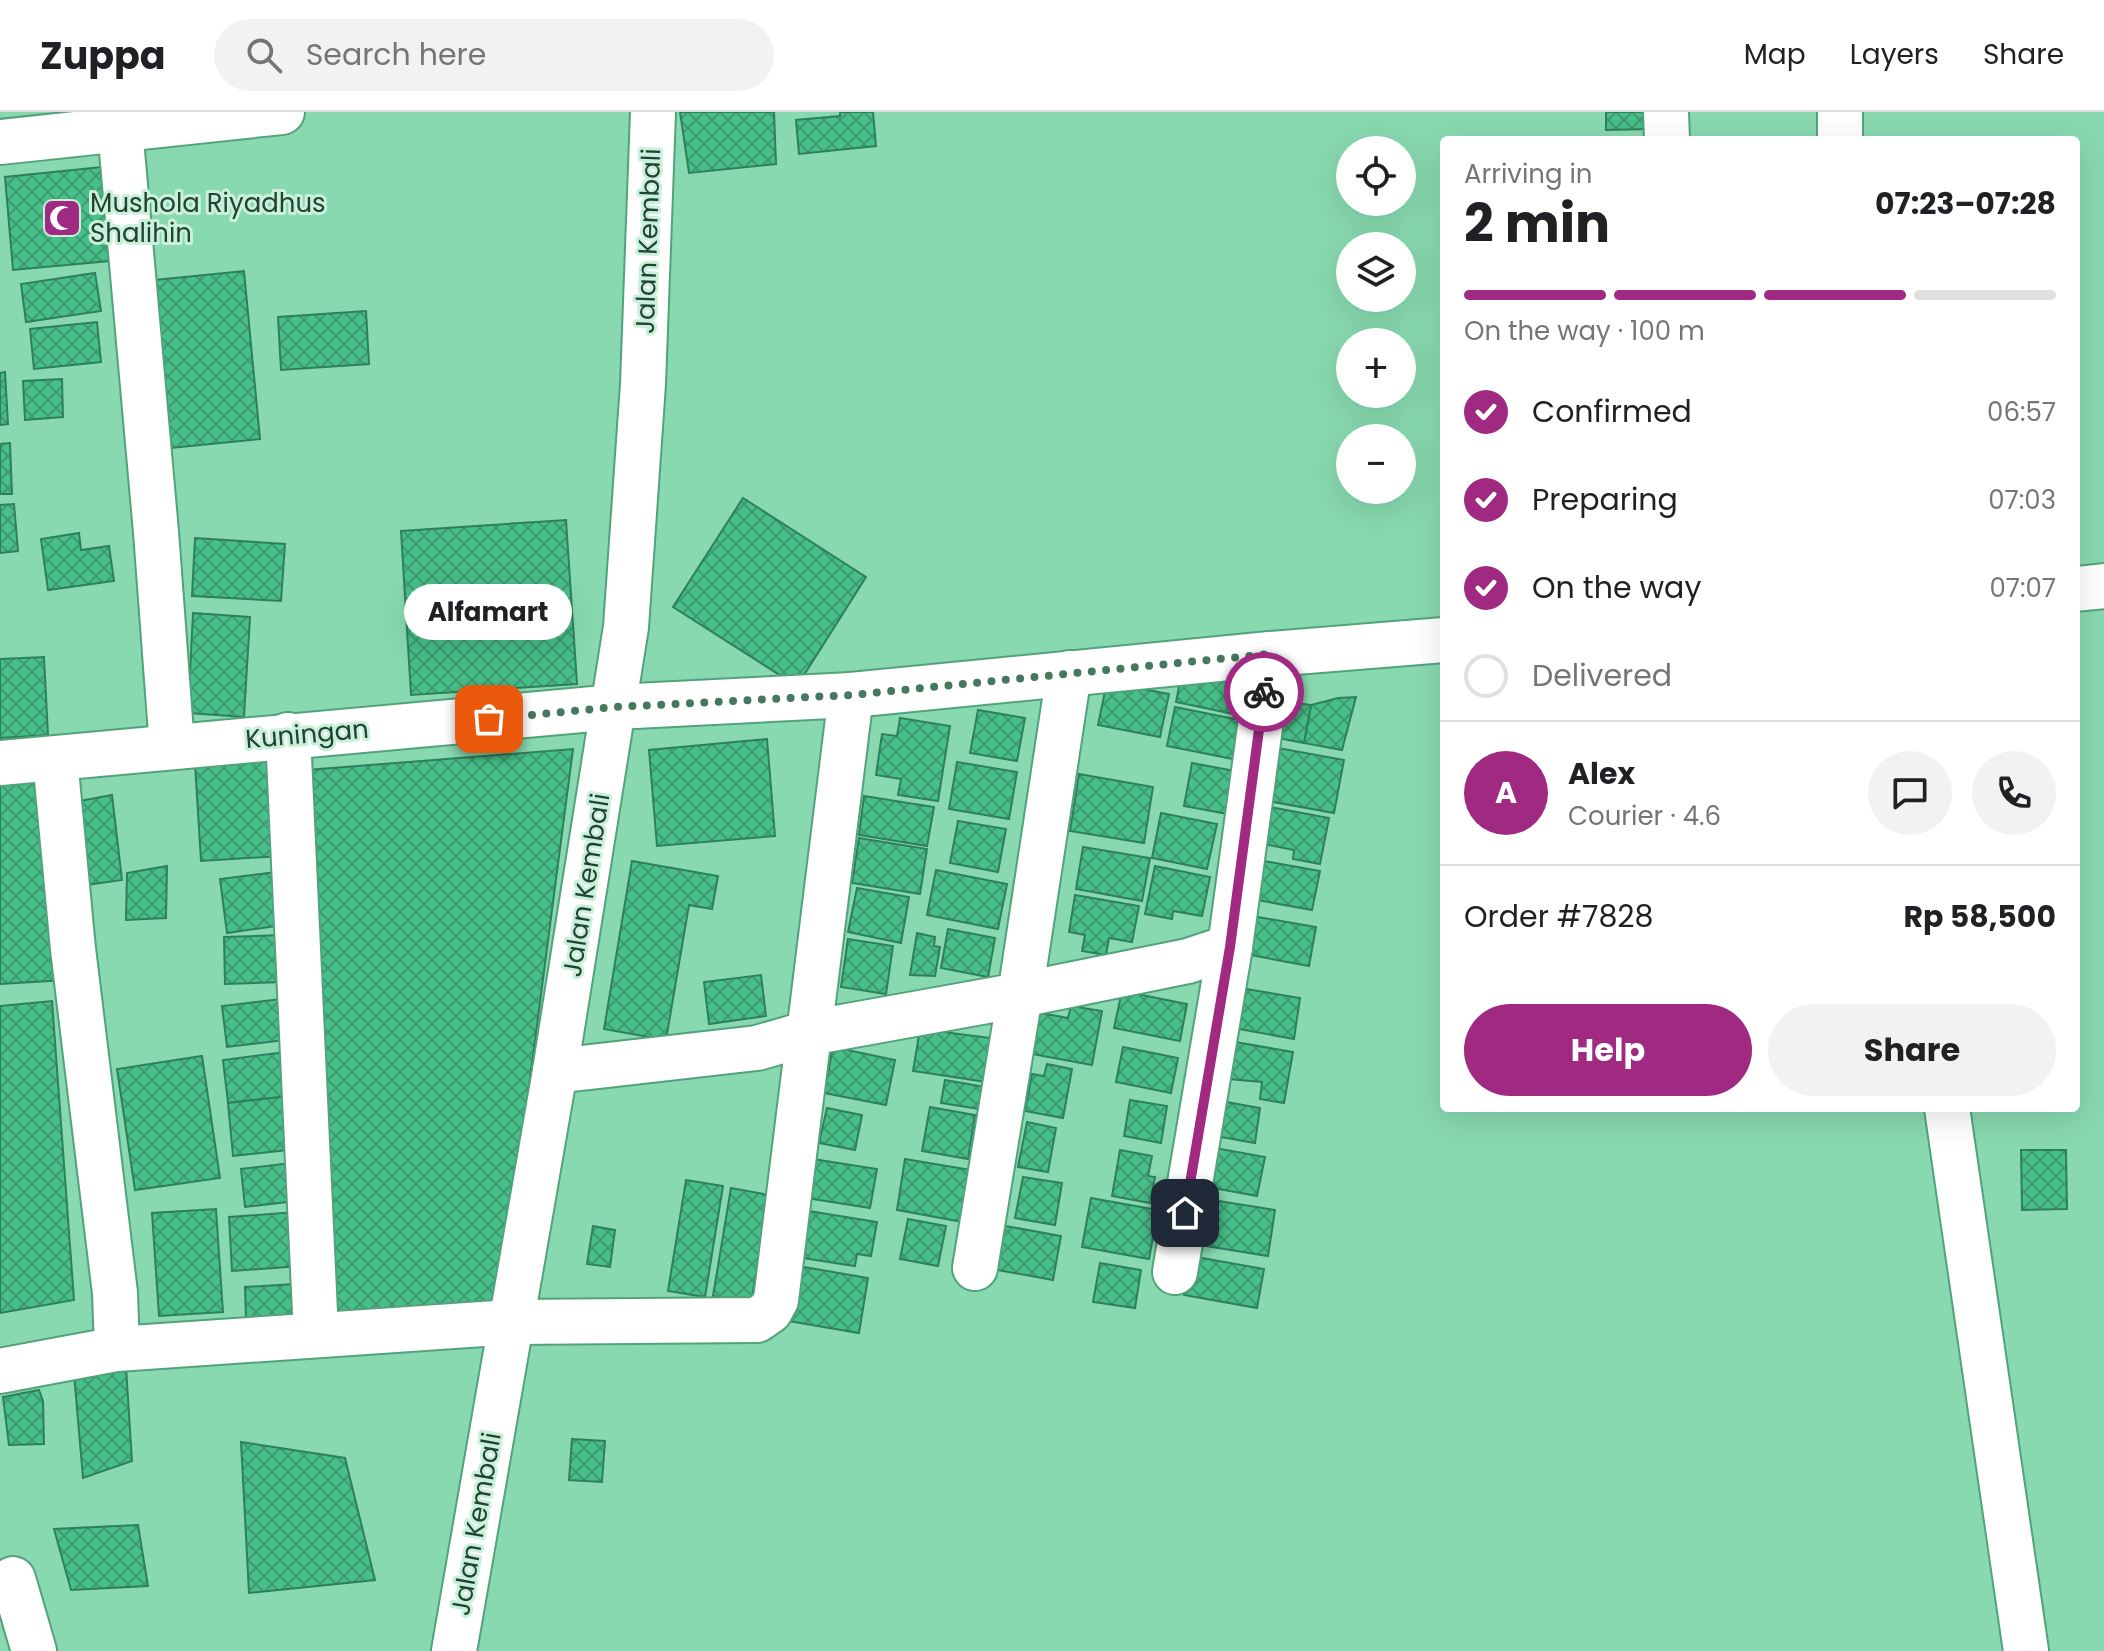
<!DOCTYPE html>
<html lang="en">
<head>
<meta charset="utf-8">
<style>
  :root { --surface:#fff; --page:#f2f2f2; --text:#202124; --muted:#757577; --line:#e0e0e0; --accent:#a02981 }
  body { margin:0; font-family:Poppins,sans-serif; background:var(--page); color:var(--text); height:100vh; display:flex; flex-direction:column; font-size:30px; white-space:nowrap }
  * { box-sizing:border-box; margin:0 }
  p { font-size:26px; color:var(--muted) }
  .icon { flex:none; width:44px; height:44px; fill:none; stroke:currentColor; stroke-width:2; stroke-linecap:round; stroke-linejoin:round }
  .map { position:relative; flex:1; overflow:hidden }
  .details { position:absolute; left:1440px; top:24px; width:640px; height:976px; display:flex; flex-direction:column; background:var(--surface); border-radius:8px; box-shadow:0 8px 32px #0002 }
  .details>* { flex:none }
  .tools { position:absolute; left:1336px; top:24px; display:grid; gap:16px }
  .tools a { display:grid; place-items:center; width:80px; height:80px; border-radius:50%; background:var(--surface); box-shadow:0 8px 32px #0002; font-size:40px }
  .pin { position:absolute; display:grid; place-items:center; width:68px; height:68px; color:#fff; margin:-34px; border-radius:16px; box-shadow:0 4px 12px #0006 }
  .courier { position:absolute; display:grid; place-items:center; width:80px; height:80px; margin:-40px; border:6px solid #a02981; border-radius:50%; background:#fff; color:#222; box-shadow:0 2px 10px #0007 }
  .bubble { position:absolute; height:56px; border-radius:28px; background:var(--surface); box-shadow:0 8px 32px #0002; font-size:26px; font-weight:700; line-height:56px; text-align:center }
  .summary em { font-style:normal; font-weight:700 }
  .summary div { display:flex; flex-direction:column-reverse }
  .summary { display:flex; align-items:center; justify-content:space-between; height:136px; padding:0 24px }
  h1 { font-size:52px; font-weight:700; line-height:60px }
  .bar { display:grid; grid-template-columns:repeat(4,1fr); gap:12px 8px; align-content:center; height:96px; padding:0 24px }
  .bar i { height:10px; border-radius:6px; background:var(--line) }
  .bar .active { background:var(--accent) }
  .bar p { grid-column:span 4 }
  .line { display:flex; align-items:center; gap:20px; padding:0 24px; border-top:2px solid var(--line) }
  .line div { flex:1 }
  .round { display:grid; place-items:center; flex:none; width:84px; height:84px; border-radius:42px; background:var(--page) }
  ol { padding:0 24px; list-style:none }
  li { display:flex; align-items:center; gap:24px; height:88px }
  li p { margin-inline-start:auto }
  li .icon { padding:8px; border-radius:50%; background:var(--accent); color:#fff; stroke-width:4 }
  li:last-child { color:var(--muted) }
  li i { width:44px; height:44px; border:4px solid var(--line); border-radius:50% }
  .action { display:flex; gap:16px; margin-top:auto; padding:16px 24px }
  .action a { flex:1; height:92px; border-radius:48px; background:var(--accent); color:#fff; font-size:32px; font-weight:700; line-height:92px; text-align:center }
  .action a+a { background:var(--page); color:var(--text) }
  header { display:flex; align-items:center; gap:48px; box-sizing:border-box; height:112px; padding:0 40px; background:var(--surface); border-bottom:2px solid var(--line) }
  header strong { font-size:38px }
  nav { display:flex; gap:44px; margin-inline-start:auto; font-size:28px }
  .search { width:560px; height:72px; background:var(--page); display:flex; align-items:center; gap:20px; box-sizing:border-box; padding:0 28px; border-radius:44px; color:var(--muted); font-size:30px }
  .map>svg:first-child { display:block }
</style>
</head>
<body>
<header>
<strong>Zuppa</strong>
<div class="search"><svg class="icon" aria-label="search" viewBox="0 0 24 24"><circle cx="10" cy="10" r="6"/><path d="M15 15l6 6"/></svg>Search here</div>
<nav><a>Map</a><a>Layers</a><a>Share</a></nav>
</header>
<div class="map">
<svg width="2104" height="1539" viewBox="0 0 2104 1539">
  <defs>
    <pattern id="building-cross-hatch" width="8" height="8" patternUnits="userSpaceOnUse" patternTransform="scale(2)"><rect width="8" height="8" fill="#48be88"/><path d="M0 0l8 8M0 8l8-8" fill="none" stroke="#3c9c70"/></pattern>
  </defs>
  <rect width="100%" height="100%" fill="#88d9af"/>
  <!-- building -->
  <g fill="url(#building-cross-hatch)" stroke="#2d805b" stroke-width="2">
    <path d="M680,0H774L776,52L689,61Z"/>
    <path d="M840,0H873L876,34L799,42L796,8L840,4Z"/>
    <path d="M1606,0H1651V17L1606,18Z"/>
    <path d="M111,54L120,148L13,158L5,65Z"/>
    <path d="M244,159L260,327L171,336L155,168Z"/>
    <path d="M95,161L101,199L26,210L21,172Z"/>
    <path d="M366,199L369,252L281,258L278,205Z"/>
    <path d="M97,210L101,250L34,257L30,217Z"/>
    <path d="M5,260L8,312L0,313V261Z"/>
    <path d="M62,267L63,305L25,308L23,269Z"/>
    <path d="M10,331L12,382H0V332Z"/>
    <path d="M743,386L866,465L797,574L673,495Z"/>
    <path d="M14,392L18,439L0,441V393Z"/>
    <path d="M566,408L577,572L411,583L401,419Z"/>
    <path d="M79,421L81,438L109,434L114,469L48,478L41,427Z"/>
    <path d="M195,426L285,432L281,489L192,484Z"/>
    <path d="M193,501L250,505L244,605L188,601Z"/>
    <path d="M44,545L48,623L0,626V547Z"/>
    <path d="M1183,555L1250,569L1243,604L1176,590Z"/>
    <path d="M1107,570L1169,582L1160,625L1098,613Z"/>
    <path d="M1356,585L1342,638L1304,631L1311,593L1338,586Z"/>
    <path d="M1284,589L1311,593L1304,631L1278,626Z"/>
    <path d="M1175,595L1245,609L1238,648L1167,634Z"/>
    <path d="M978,598L1025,606L1017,649L970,641Z"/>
    <path d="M900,606L950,614L938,689L898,683L901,667L876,663L882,622L897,624Z"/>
    <path d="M767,627L775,724L657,734L649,638Z"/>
    <path d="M1278,636L1344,648L1334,701L1268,689Z"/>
    <path d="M573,637L500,1197L326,1209L307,658Z"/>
    <path d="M275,647L281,744L201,749L195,652Z"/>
    <path d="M957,650L1017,660L1009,707L949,697Z"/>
    <path d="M1192,651L1235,659L1228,702L1184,694Z"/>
    <path d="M1079,662L1153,675L1144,731L1070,719Z"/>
    <path d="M0,671H42L66,868L0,872Z"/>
    <path d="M112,683L122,768L79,774L69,691Z"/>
    <path d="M864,684L934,695L927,734L859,723Z"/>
    <path d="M1270,695L1329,706L1320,752L1293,747L1294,738L1263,732Z"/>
    <path d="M1161,701L1217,712L1207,757L1152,746Z"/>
    <path d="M958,709L1006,717L998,760L950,751Z"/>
    <path d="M859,726L927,737L920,782L852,771Z"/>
    <path d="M1083,735L1150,746L1142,789L1076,777Z"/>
    <path d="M632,749L718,764L712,797L689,793L666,928L604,917Z"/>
    <path d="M1264,749L1320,759L1312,798L1257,788Z"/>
    <path d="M167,754L166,806L126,808L127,761Z"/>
    <path d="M1155,754L1210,765L1202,804L1173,799L1172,807L1145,802Z"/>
    <path d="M936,758L1007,772L998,817L927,803Z"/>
    <path d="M276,760L283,813L227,821L220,767Z"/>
    <path d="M857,776L909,785L901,831L848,820Z"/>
    <path d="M1075,783L1139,794L1132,830L1109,826L1106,843L1082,839L1085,823L1069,820Z"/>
    <path d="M1252,804L1316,815L1309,854L1245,842Z"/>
    <path d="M948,817L995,826L988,865L941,856Z"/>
    <path d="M917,821L935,825L934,834L940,835L935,864L910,863Z"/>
    <path d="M282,823L283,870L225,872L224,825Z"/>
    <path d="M848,827L893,834L886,882L841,875Z"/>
    <path d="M761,863L766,904L709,912L704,870Z"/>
    <path d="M1246,877L1300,886L1294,927L1239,917Z"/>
    <path d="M1122,879L1187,892L1180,929L1114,916Z"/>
    <path d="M281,887L286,928L227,935L222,894Z"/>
    <path d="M52,889L74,1188L0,1201V894Z"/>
    <path d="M1071,894L1102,899L1092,953L1032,942L1040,901L1068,906Z"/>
    <path d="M920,917L991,926L987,970L913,959Z"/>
    <path d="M1235,930L1293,940L1284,991L1260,987L1262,970L1229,967Z"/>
    <path d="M833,935L895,948L886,993L824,981Z"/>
    <path d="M1123,935L1178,946L1171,981L1116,970Z"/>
    <path d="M285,940L290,984L228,991L223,948Z"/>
    <path d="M202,944L220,1066L135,1078L117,957Z"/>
    <path d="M1047,952L1072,957L1063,1006L1025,999L1032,962L1044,964Z"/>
    <path d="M945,968L985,975L980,997L941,991Z"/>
    <path d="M290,984L296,1037L233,1044L228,991Z"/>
    <path d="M1130,988L1167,994L1161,1031L1124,1024Z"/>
    <path d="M1221,989L1260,996L1255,1031L1215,1024Z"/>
    <path d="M930,995L975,1003L968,1047L922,1039Z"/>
    <path d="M827,996L862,1003L855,1038L819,1031Z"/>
    <path d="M1027,1010L1056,1016L1048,1060L1018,1055Z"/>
    <path d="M1215,1036L1265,1045L1257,1084L1208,1075Z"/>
    <path d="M1120,1038L1152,1044L1148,1064L1155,1065L1150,1091L1112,1084Z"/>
    <path d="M2021,1038H2066L2067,1097L2022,1098Z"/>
    <path d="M813,1047L877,1057L870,1096L806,1086Z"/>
    <path d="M905,1047L977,1059L968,1111L897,1098Z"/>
    <path d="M291,1051L295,1089L245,1095L241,1057Z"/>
    <path d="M1023,1065L1062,1071L1055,1113L1015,1106Z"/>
    <path d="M686,1068L723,1074L705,1185L668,1179Z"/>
    <path d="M731,1076L769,1083L751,1191L713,1184Z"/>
    <path d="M1091,1086L1158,1098L1149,1147L1082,1135Z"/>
    <path d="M1200,1086L1275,1098L1268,1144L1193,1132Z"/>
    <path d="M216,1097L223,1200L159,1204L152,1101Z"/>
    <path d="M809,1099L877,1110L871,1144L857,1142L855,1154L802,1146Z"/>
    <path d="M296,1100L300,1154L232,1159L229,1105Z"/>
    <path d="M908,1107L946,1114L938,1154L900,1147Z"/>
    <path d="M1000,1113L1061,1124L1053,1168L992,1157Z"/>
    <path d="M593,1114L615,1118L610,1155L587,1152Z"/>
    <path d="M1191,1144L1264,1157L1257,1196L1184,1183Z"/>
    <path d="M1100,1151L1141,1158L1135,1196L1093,1190Z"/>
    <path d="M798,1154L868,1166L859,1221L788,1209Z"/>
    <path d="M294,1172L296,1205L246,1208L245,1175Z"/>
    <path d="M73,1250L126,1255L132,1349L83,1366Z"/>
    <path d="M39,1278L43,1289L44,1332L9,1333L3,1285Z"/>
    <path d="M572,1327L605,1329L602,1370L569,1368Z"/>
    <path d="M241,1330L345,1346L375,1468L249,1481Z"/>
    <path d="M138,1413L148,1474L71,1478L54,1417Z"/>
  </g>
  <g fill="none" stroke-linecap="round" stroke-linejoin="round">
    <!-- minor casing -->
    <g stroke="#52a37b" stroke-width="48">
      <g id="minor">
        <path d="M104,0L120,17L156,420L172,635"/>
        <path d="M1666,0L1667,28"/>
        <path d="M1840,0V28"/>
        <path d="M0,30L282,0"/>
        <path d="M2076,477L2104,474"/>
        <path d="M288,623L316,1222"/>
        <path d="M55,647L73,837L115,1181L117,1237L512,1210L757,1208L770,1199L776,1188L851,583"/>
        <path d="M0,651L615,595L851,583L1270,542L1444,528"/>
        <path d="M555,959L757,936L809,921L1020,883L1188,849L1230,835"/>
        <path d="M1947,996L2026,1539"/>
        <path d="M975,1156L1020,883L1069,561"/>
        <path d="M1175,1160L1230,835L1270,542"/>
        <path d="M0,1259L117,1237"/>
        <path d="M13,1467L34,1539"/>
        <path d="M454,1539L555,959L626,515L643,272L653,0"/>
      </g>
    </g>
    <!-- minor -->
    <use href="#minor" stroke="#fff" stroke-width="44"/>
  </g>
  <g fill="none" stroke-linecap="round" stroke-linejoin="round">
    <!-- done -->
    <path stroke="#45785e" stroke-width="8" stroke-dasharray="0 14.4" d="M489,607L615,595L851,583L1270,542L1264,580"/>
    <!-- route -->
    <path stroke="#a02981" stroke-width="10" d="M1185,1101L1230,835L1264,580"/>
  </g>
  <!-- icons -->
  <defs>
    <g id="mosque-square" transform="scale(2)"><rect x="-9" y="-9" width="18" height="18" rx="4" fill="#a02981" stroke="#c9f0da"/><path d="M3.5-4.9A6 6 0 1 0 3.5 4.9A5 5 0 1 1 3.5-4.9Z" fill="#fff"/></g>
  </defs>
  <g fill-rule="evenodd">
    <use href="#mosque-square" x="62" y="106"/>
  </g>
  <g text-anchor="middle" stroke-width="6" stroke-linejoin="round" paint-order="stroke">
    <!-- poi labels -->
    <g font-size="26" fill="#214332" stroke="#c9f0da" text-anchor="start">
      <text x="90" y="100">Mushola Riyadhus<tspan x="90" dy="30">Shalihin</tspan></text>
    </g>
    <!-- street labels -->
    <g font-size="26" fill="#214332" stroke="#c9f0da">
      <text transform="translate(648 129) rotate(-88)" y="9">Jalan Kembali</text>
      <text transform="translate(307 622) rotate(-5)" y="9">Kuningan</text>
      <text transform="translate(586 773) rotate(-81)" y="9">Jalan Kembali</text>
      <text transform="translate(476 1412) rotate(-80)" y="9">Jalan Kembali</text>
    </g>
  </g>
</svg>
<div class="tools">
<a><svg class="icon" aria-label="locate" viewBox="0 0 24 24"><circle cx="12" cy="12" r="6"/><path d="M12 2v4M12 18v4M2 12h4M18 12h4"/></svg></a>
<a><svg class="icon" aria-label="layers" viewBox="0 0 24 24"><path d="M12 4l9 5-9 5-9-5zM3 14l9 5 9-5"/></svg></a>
<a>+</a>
<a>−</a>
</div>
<div class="pin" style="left:489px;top:607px;background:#ea580c"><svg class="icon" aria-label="bag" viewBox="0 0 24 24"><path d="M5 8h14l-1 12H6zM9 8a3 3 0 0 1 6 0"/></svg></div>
<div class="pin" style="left:1185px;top:1101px;background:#1f2937"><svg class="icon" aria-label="home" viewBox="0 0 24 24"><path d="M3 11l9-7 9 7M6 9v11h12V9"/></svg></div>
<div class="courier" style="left:1264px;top:580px"><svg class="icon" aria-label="bike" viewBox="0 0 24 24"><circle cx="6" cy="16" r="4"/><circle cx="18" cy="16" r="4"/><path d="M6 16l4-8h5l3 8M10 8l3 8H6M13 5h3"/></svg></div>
<div class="bubble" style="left:404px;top:472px;width:168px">Alfamart</div>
<section class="details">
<div class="summary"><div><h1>2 min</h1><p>Arriving in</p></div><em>07:23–07:28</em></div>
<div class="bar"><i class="active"></i><i class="active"></i><i class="active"></i><i></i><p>On the way · 100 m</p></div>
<ol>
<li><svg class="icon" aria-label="check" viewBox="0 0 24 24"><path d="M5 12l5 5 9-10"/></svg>Confirmed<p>06:57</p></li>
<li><svg class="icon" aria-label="check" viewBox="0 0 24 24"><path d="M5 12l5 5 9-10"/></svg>Preparing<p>07:03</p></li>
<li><svg class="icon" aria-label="check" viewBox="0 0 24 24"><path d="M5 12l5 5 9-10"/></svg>On the way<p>07:07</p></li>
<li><i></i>Delivered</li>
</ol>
<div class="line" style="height:144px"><b class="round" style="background:var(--accent);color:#fff">A</b><div><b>Alex</b><p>Courier · 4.6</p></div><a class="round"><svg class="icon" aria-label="chat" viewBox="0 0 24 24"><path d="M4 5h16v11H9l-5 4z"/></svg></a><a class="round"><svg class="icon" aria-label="phone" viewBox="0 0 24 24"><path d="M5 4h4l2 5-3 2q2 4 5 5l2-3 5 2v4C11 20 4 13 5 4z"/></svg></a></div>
<div class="line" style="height:104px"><div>Order #7828</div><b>Rp 58,500</b></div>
<div class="action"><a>Help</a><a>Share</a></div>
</section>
</div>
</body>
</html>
